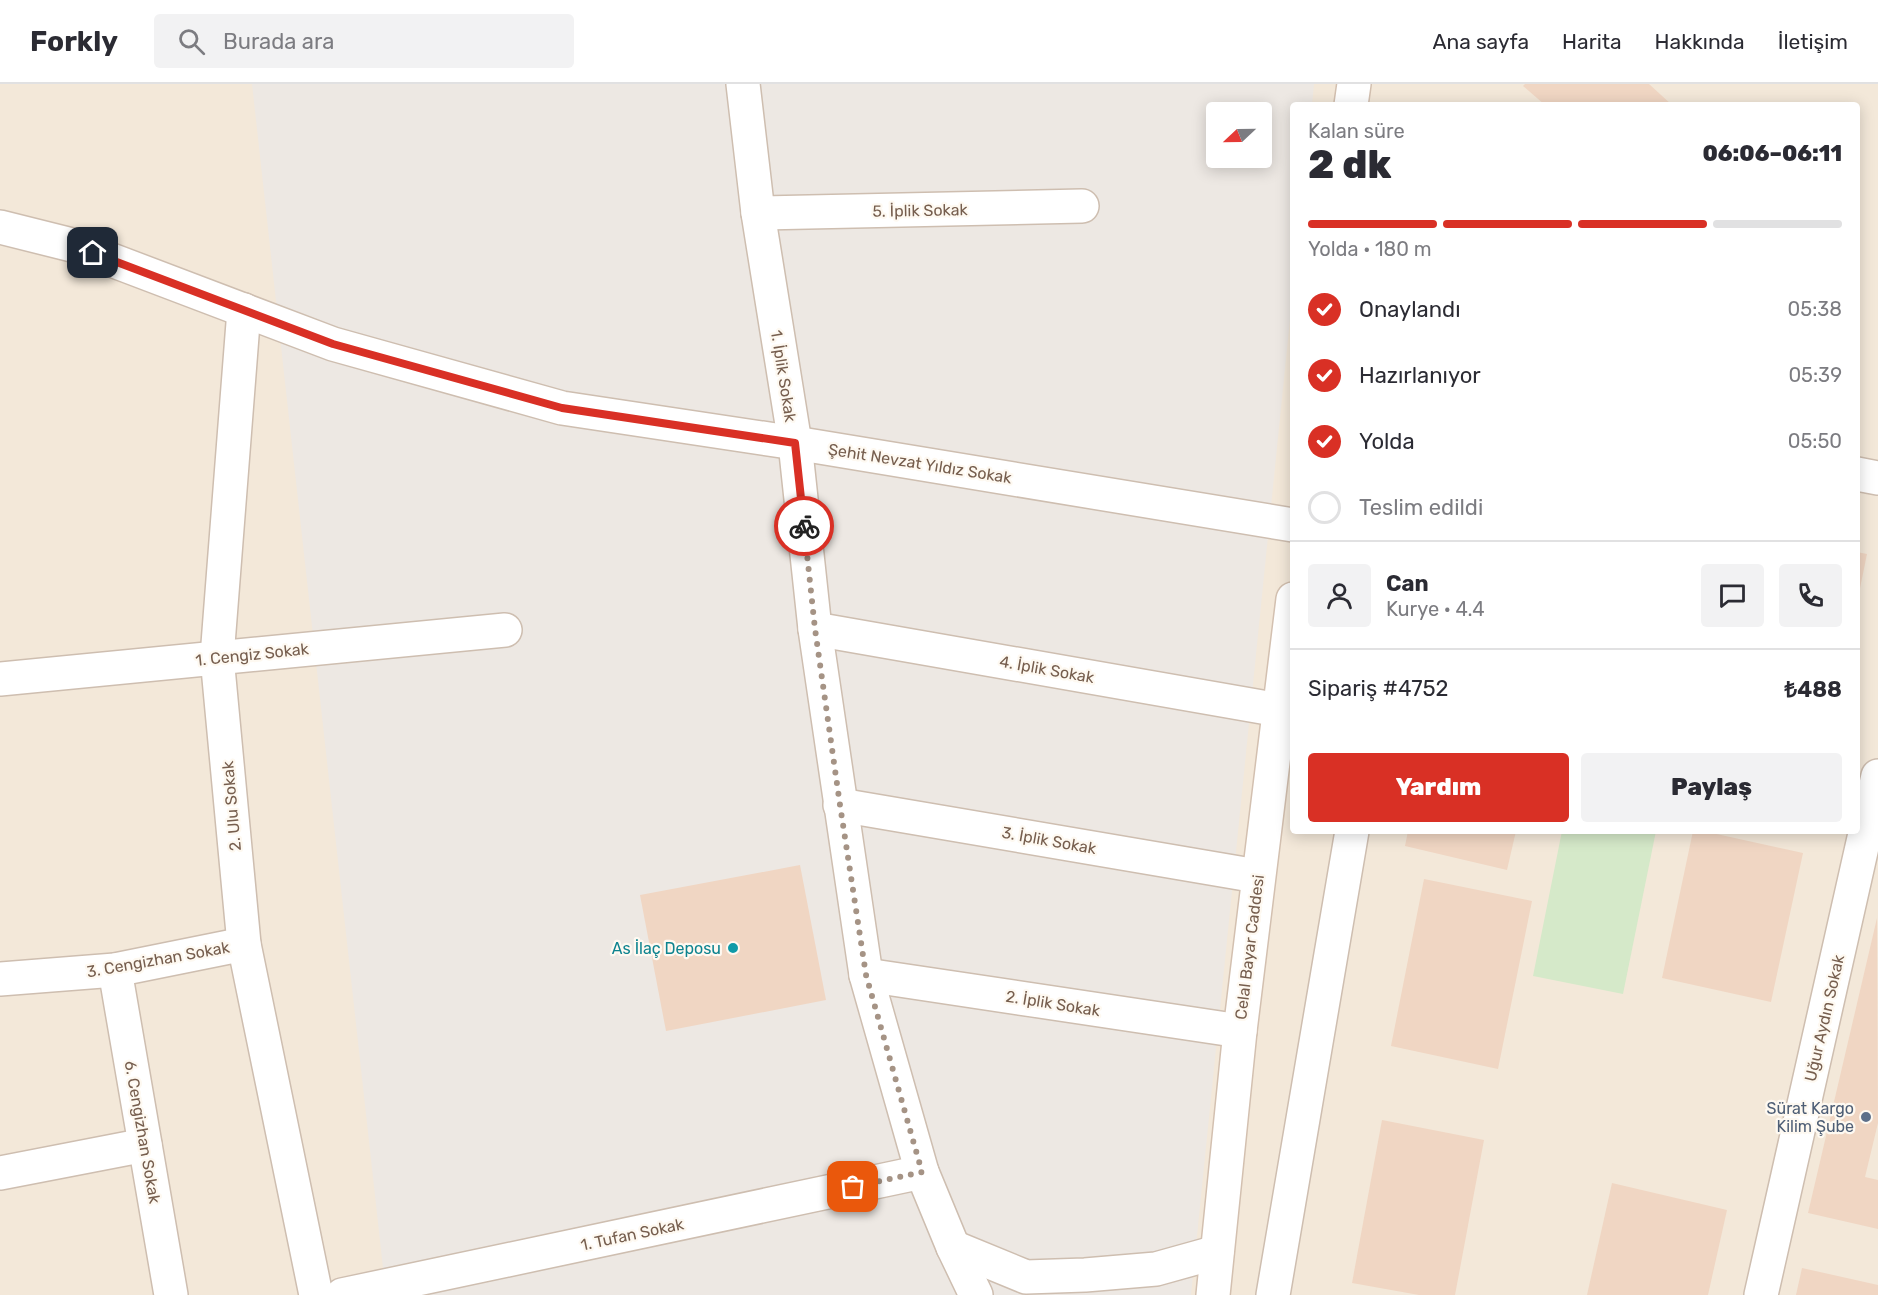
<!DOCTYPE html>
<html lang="tr">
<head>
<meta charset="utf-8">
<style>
  :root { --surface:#fff; --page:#f2f2f3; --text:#2b2b33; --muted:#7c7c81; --line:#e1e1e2; --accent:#d93025 }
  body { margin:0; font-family:Rubik,sans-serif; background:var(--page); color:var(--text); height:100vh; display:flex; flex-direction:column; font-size:22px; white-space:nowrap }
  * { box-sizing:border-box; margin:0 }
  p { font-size:20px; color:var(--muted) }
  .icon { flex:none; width:33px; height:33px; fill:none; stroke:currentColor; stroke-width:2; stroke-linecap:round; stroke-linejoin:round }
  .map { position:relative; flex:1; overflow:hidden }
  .details { position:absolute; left:1290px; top:18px; width:570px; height:732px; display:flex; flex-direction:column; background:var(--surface); border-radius:6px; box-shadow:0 3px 15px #0003 }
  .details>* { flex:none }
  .needle { width:39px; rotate:248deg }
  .tools { position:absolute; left:1206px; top:18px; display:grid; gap:12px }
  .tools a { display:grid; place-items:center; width:66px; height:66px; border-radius:6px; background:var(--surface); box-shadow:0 3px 15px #0003; font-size:30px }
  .pin { position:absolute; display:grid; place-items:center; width:51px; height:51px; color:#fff; margin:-26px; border-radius:12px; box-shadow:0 3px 9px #0006 }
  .courier { position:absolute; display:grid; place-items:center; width:60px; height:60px; margin:-30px; border:4px solid #d93025; border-radius:50%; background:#fff; color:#222; box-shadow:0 2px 8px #0007 }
  .headline em { font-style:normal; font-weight:800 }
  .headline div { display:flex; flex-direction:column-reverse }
  .headline { display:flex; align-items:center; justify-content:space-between; height:102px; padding:0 18px }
  h1 { font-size:39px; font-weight:800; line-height:45px }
  .bar { display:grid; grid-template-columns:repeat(4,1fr); gap:9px 6px; align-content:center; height:72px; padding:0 18px }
  .bar i { height:8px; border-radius:4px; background:var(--line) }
  .bar .current { background:var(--accent) }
  .bar p { grid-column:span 4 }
  .line { display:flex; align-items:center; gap:15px; padding:0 18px; border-top:2px solid var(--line) }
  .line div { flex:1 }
  .round { display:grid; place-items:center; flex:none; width:63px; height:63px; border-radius:6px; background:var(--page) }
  ol { padding:0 18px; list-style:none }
  li { display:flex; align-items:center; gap:18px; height:66px }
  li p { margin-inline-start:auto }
  li .icon { padding:6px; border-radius:50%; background:var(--accent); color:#fff; stroke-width:4 }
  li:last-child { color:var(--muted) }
  li i { width:33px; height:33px; border:3px solid var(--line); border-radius:50% }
  .primary-button { display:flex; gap:12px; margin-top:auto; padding:12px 18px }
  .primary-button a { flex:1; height:69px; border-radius:6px; background:var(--accent); color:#fff; font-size:24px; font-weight:800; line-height:69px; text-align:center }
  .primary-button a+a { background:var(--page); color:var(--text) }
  header { display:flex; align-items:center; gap:36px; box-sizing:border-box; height:84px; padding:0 30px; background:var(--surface); border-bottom:2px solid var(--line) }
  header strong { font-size:28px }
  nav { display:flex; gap:33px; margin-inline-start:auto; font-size:21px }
  .search { width:420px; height:54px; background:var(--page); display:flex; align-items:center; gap:15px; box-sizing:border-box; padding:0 21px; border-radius:6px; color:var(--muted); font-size:22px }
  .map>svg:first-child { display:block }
</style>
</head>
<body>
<header>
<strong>Forkly</strong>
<div class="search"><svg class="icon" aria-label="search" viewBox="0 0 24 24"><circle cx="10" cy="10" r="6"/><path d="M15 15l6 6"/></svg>Burada ara</div>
<nav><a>Ana sayfa</a><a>Harita</a><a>Hakkında</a><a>İletişim</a></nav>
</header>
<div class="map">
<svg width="1878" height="1211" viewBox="0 0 1878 1211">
  <rect width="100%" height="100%" fill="#fcf5eb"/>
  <!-- residential -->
  <path fill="#f3e8d9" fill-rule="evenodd" d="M0,0H1878V1211H0ZM1293,21H1857V747H1293ZM1216,28H1262V74H1216Z"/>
  <!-- industrial -->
  <path fill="#ede8e3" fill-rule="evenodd" d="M252,0H1314L1312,21H1293V206L1191,1211H386ZM1216,28H1262V74H1216Z"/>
  <!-- green -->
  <path fill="#d5e9c9" d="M1562,747H1656L1623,910L1533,892Z"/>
  <!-- building -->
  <g fill="#f0d6c3">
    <path d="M1525,0H1649L1672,21H1545L1523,2Z"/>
    <path d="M1857,468L1867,470L1858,514H1857Z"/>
    <path d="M1408,747H1516L1507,786L1405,762Z"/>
    <path d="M1693,747H1703L1803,769L1771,918L1662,894Z"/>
    <path d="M800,781L826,916L666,947L640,811Z"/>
    <path d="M1424,795L1532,817L1498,985L1391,962Z"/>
    <path d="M1877,834L1878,1039L1865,1093L1878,1096V1145L1808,1129Z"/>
    <path d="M1382,1036L1484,1056L1455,1211H1419L1352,1199Z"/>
    <path d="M1612,1099L1727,1126L1708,1211H1587Z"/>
    <path d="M1802,1184L1878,1201V1211H1796Z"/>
  </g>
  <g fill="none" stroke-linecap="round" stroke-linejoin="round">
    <!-- street casing -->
    <g stroke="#cebeb0" stroke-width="36">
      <g id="street">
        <path d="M743,0L758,129L795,359L815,545L866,891L922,1088L953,1163L976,1211"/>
        <path d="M758,129L1082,122"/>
        <path d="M0,143L72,161L333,260L562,324L795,359L1293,441"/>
        <path d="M244,226L217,573L244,860L316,1211"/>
        <path d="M1857,390L1878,394"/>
        <path d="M815,545L1279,626"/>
        <path d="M0,595L505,546"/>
        <path d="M840,721L1257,792"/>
        <path d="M115,886L171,1211"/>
        <path d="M866,891L1240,947"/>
        <path d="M0,895L115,886L244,860"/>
        <path d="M0,1089L145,1061"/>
        <path d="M953,1163L1026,1193L1085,1191L1156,1185L1217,1168"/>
        <path d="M342,1211L922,1088"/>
        <path d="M1273,1211L1352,747"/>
        <path d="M1761,1211L1878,692"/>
      </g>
    </g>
    <!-- secondary casing -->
    <g stroke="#d3c0b0" stroke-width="36">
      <g id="secondary">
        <path d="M1351,21L1354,0"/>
        <path d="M1213,1211L1240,947L1293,515"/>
      </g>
    </g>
    <!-- street -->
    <use href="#street" stroke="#fff" stroke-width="33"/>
    <!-- secondary -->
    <use href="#secondary" stroke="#fff" stroke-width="33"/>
  </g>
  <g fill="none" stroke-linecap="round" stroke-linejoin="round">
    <!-- done -->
    <path stroke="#a59385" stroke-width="6" stroke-dasharray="0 10.8" d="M804,442L815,545L840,721L866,891L922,1088L853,1103"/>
    <!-- route -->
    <path stroke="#d93025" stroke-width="8" d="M93,169L333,260L562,324L795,359L804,442"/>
  </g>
  <!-- markers -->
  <circle fill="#0f9aa8" stroke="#fef9f1" stroke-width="2" cx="733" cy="864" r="6"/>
  <circle fill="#5c6f8a" stroke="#fef9f1" stroke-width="2" cx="1866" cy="1033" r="6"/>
  <g text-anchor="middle" stroke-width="4.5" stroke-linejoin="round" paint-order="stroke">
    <!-- street labels -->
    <g font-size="16" fill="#765e4e" stroke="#fef9f1">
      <text transform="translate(920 126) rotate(-1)" y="6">5. İplik Sokak</text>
      <text transform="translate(784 292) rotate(81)" y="6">1. İplik Sokak</text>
      <text transform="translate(920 379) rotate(9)" y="6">Şehit Nevzat Yıldız Sokak</text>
      <text transform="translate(252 570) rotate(-6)" y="6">1. Cengiz Sokak</text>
      <text transform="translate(1047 585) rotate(10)" y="6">4. İplik Sokak</text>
      <text transform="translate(231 722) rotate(-95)" y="6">2. Ulu Sokak</text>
      <text transform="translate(1049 756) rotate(10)" y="6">3. İplik Sokak</text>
      <text transform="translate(1249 863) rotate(-83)" y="6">Celal Bayar Caddesi</text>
      <text transform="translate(158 875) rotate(-10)" y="6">3. Cengizhan Sokak</text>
      <text transform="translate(1053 919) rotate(9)" y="6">2. İplik Sokak</text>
      <text transform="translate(1824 934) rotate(-77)" y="6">Uğur Aydın Sokak</text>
      <text transform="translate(143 1048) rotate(80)" y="6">6. Cengizhan Sokak</text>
      <text transform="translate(632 1150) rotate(-12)" y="6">1. Tufan Sokak</text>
    </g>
    <!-- culture labels -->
    <g font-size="16" fill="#0d838f" stroke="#fef9f1" text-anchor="end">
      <text x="721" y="870">As İlaç Deposu</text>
    </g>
    <!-- service labels -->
    <g font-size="16" fill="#4e5e75" stroke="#fef9f1" text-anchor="end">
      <text x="1854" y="1030">Sürat Kargo<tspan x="1854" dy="18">Kilim Şube</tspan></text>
    </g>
  </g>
</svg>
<div class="tools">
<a><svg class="needle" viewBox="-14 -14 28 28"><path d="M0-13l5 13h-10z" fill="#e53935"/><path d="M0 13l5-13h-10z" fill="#7c7c81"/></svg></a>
</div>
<div class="pin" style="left:853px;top:1103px;background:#ea580c"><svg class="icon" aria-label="bag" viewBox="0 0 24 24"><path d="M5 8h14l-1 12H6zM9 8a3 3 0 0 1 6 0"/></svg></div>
<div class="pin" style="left:93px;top:169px;background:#1f2937"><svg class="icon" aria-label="home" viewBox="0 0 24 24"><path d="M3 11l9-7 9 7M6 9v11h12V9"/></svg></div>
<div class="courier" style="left:804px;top:442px"><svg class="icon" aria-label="bike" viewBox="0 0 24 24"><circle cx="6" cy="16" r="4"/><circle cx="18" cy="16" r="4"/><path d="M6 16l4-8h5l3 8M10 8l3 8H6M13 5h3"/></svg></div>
<section class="details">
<div class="headline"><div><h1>2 dk</h1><p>Kalan süre</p></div><em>06:06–06:11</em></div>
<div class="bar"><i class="current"></i><i class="current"></i><i class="current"></i><i></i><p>Yolda · 180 m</p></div>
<ol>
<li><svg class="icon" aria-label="check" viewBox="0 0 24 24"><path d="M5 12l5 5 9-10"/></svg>Onaylandı<p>05:38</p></li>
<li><svg class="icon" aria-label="check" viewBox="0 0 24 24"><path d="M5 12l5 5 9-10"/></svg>Hazırlanıyor<p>05:39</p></li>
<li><svg class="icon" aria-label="check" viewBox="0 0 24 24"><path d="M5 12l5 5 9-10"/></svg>Yolda<p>05:50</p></li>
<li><i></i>Teslim edildi</li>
</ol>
<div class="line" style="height:108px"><a class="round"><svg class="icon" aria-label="person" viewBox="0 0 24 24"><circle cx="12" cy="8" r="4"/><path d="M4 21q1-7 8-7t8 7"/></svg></a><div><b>Can</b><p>Kurye · 4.4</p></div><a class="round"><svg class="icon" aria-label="chat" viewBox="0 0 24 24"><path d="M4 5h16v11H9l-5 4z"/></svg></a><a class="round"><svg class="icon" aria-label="phone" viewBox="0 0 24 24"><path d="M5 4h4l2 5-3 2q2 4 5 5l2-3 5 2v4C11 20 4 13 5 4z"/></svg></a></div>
<div class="line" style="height:78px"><div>Sipariş #4752</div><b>₺488</b></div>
<div class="primary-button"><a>Yardım</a><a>Paylaş</a></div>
</section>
</div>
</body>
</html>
